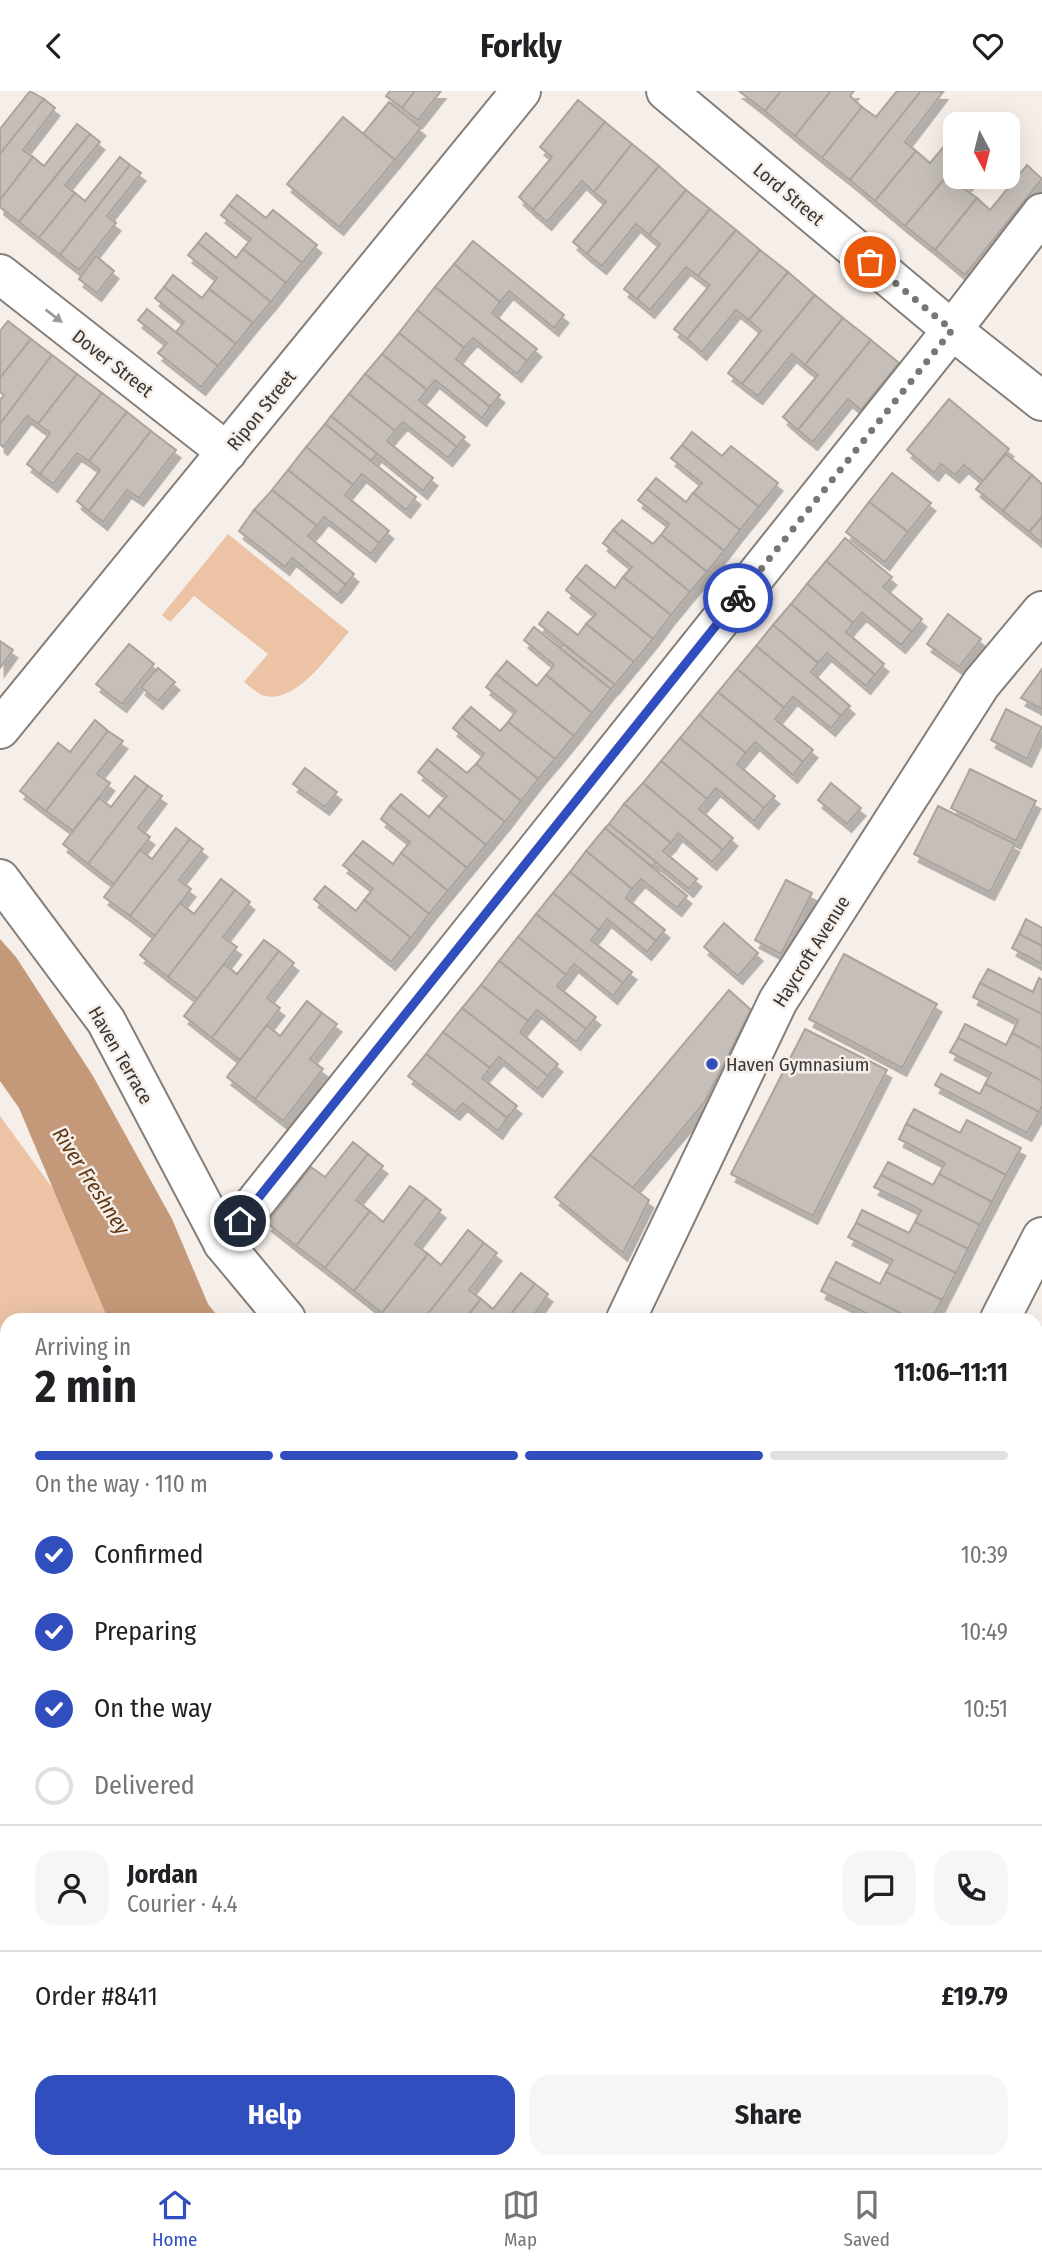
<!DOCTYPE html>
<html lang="en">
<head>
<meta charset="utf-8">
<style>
  :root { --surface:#fff; --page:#f6f6f6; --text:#202124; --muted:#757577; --line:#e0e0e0; --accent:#314ebe }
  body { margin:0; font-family:"Fira Sans Condensed",sans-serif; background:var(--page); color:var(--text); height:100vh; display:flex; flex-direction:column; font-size:26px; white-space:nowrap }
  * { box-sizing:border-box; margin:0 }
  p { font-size:23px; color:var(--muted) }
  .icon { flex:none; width:38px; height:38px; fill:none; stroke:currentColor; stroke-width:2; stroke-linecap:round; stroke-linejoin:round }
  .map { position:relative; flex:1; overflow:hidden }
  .sheet { position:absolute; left:0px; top:1222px; width:1043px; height:856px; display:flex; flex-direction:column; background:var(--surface); border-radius:21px 21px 0 0; box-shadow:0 7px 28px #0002 }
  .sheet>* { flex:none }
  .needle { width:46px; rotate:173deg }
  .tools { position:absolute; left:943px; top:21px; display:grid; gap:14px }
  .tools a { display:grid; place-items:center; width:77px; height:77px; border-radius:14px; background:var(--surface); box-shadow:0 7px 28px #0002; font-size:35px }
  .pin { position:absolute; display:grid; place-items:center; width:60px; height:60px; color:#fff; margin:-30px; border:4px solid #fff; border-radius:50%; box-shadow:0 2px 7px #0007 }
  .courier { position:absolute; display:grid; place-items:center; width:70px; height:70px; margin:-35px; border:5px solid #314ebe; border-radius:50%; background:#fff; color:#222; box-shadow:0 2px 9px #0007 }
  .summary em { font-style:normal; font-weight:700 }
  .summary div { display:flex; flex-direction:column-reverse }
  .summary { display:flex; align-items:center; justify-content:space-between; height:119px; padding:0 35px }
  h1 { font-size:46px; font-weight:700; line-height:52px }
  .bar { display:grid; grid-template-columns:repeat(4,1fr); gap:10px 7px; align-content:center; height:84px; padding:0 35px }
  .bar i { height:9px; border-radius:5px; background:var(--line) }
  .bar .selected { background:var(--accent) }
  .bar p { grid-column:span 4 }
  .line { display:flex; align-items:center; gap:18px; padding:0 35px; border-top:2px solid var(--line) }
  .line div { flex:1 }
  .round { display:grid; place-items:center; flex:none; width:74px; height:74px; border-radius:21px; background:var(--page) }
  ol { padding:0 35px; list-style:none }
  li { display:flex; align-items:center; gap:21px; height:77px }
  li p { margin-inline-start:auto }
  li .icon { padding:7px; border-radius:50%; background:var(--accent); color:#fff; stroke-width:4 }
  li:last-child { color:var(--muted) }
  li i { width:38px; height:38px; border:4px solid var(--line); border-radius:50% }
  .button { display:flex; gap:14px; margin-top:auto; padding:14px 35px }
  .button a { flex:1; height:80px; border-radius:21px; background:var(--accent); color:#fff; font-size:28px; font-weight:700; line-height:80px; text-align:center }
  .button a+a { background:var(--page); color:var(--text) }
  header { display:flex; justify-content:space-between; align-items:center; height:91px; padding:0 35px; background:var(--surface); font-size:32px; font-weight:700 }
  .tabs { display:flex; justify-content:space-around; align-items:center; height:98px; border-top:2px solid var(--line); background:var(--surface); font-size:19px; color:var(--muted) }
  .tabs a { display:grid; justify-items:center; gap:4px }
  .tabs .selected { color:var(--accent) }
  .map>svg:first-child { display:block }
</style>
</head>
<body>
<header><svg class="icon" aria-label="back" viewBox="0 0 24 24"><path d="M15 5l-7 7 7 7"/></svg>Forkly<svg class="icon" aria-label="heart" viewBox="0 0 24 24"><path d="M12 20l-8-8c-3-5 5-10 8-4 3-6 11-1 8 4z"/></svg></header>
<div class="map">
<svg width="1042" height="2077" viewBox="0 0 1042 2077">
  <defs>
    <filter id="shadow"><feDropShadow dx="4.5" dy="8" stdDeviation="0" flood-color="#0004"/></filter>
  </defs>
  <rect width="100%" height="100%" fill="#f6eee8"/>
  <!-- green -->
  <g fill="#ecc3a5">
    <path d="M228,443L349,541C330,562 295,616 262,604C256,601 249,595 244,591L268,563L194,505L170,531L162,524Z"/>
    <path d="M0,1025L148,1228H7V1797L0,1731Z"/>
    <path d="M1036,1831L1042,1834V2077H994V2070H1036Z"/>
    <path d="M327,2070H965V2077H328Z"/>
  </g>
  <!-- water -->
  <g fill="#c49979">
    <path d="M0,848L16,866L93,985L172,1128L208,1213L220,1228H108L19,1017L0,990Z"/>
    <path d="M1036,1696L1042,1699V1804L1036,1800Z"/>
  </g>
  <!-- building -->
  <g fill="#c5beb9" stroke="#aba49e" stroke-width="2" filter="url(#shadow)">
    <path d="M30,0L44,8L0,63V38Z"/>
    <path d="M390,0H415L402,17L386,5Z"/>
    <path d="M415,0H441L418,29L402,17Z"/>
    <path d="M739,0H781L765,20Z"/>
    <path d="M781,0H831L795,45L765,20Z"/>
    <path d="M831,0H854L850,5L862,16L822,67L795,45Z"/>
    <path d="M897,0H921L850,89L822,67L862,16L876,26Z"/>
    <path d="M921,0L943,1L905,51L916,60L875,110L850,89Z"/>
    <path d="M44,8L55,17L23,59L33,66L0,109V63Z"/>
    <path d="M578,9L605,31L533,119L519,106L552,66L540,56Z"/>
    <path d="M389,11L421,37L395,69L363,43Z"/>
    <path d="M343,26L395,69L339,136L287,93Z"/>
    <path d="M605,31L632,53L594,101L582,90L547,131L533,119Z"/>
    <path d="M77,33L90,43L19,131L0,116V109L33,66L44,75Z"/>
    <path d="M956,41V74L905,135L875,110L916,60L930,72Z"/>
    <path d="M90,43L100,51L65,94L75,102L39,147L19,131Z"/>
    <path d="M632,53L659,75L587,163L573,151L606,111L594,101Z"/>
    <path d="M120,66L130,74L60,164L39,147L75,102L85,110Z"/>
    <path d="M130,74L141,82L107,125L116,132L79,179L60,164Z"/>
    <path d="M956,74V86H972L963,97L977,107L935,159L905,135Z"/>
    <path d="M1027,74L1042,88L965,184L935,159L977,107L990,119Z"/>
    <path d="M659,75L686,99L649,144L636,133L602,175L587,163Z"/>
    <path d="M686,99L710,118L637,208L624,198L660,153L649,144Z"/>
    <path d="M237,104L266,127L273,119L317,154L302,172L229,114Z"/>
    <path d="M229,114L302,172L286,192L243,158L251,148L221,124Z"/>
    <path d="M710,118L736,139L698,185L686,176L650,219L637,208Z"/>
    <path d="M736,139L760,159L687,248L674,238L710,194L698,185Z"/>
    <path d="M206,142L236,167L243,158L286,192L271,211L198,152Z"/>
    <path d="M473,150L564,224L554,237L509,200L500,211L454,173Z"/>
    <path d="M198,152L271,211L253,232L209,198L217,187L188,164Z"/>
    <path d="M760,159L788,181L749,229L736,219L702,261L687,248Z"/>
    <path d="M96,165L114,180L97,202L79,188Z"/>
    <path d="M454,173L500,211L492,222L537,258L527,270L435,196Z"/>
    <path d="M788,181L815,204L742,293L728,282L761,240L749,229Z"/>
    <path d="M173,184L202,207L209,198L253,232L236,253L164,196Z"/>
    <path d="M164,196L236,253L218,275L176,241L184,231L155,207Z"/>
    <path d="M435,196L527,270L517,283L473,247L464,257L417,219Z"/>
    <path d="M815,204L843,227L805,274L792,263L758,305L742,293Z"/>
    <path d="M147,218L218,275L201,296L158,262L167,252L138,229Z"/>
    <path d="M417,219L464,257L456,268L500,304L490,316L399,242Z"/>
    <path d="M843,227L871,249L798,339L783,326L818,284L805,274Z"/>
    <path d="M8,230L31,248L0,287V240Z"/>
    <path d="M399,242L490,316L482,327L435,289L427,299L382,263Z"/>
    <path d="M31,248L52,264L0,333V309L4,304L0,301V287Z"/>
    <path d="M871,249L899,272L861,319L848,308L813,351L798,339Z"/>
    <path d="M382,263L427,299L419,309L465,346L457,356L365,283Z"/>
    <path d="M52,264L77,283L38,333L27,325L3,356L0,353V333Z"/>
    <path d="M77,283L102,302L40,383L27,373L50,342L38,333Z"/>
    <path d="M365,283L457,356L448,367L403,331L395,340L349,303Z"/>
    <path d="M102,302L127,321L89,370L77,362L53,393L40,383Z"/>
    <path d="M349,303L395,340L387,350L433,387L423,400L331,325Z"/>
    <path d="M949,308L1009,358L983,390L964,374L955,384L941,373L934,382L907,359Z"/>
    <path d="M127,321L151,340L89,420L77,410L100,379L89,370Z"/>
    <path d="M331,325L377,363L371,370L325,333Z"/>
    <path d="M325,333L416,406L406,419L362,383L353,394L306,356Z"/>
    <path d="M151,340L176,359L139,407L127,399L103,431L89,420Z"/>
    <path d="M692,341L722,365L731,355L778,392L759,416L682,354Z"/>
    <path d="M682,354L759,416L740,439L693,402L702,392L671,367Z"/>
    <path d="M306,356L353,394L345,404L389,440L379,452L288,379Z"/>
    <path d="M1006,363L1032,384L1003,420L976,398Z"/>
    <path d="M288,379L379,452L371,463L324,426L317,435L272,399Z"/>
    <path d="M892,382L931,412L908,441L869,411Z"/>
    <path d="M1032,384L1042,393V426L1029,441L1003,420Z"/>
    <path d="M656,387L686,411L693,402L740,439L724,460L647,398Z"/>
    <path d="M647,398L724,460L707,481L661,444L669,433L638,409Z"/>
    <path d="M272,399L317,435L308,445L354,483L346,494L254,419Z"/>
    <path d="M869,411L908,441L885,471L846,441Z"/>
    <path d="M254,419L346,494L337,504L292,467L285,476L239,440Z"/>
    <path d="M1042,426V452L1029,441Z"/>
    <path d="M622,429L653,453L661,444L707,481L690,501L613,439Z"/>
    <path d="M613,439L690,501L671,524L623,486L632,476L603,452Z"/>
    <path d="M845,447L892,486L883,496L922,528L912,541L826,470Z"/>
    <path d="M826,470L912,541L901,554L862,522L853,532L807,493Z"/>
    <path d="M586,474L615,497L623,486L671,524L653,548L576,486Z"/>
    <path d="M576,486L653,548L634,571L586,533L596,523L566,499Z"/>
    <path d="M807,493L853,532L846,541L884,573L875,584L791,513Z"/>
    <path d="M791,513L875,584L866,595L827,562L818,572L773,534Z"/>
    <path d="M548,521L578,544L586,533L634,571L615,594L539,533Z"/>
    <path d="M948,523L981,548L959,576L927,553Z"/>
    <path d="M773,534L818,572L811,581L850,615L841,625L756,555Z"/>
    <path d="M534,536L611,598L592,622L546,584L554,574L524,549Z"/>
    <path d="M0,550L13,559L0,577Z"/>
    <path d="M129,553L154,573L122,613L96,593Z"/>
    <path d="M563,553L615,594L611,598L560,557Z"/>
    <path d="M756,555L841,625L831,637L793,606L784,617L737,578Z"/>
    <path d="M507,570L537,595L546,584L592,622L574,645L496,583Z"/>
    <path d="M158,577L175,591L158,610L141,596Z"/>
    <path d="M737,578L784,617L775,628L813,659L803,671L718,601Z"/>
    <path d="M1042,578V618L1021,607Z"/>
    <path d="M496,583L574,645L555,668L508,631L516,620L486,596Z"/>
    <path d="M718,601L803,671L793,684L755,651L746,662L699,624Z"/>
    <path d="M471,616L500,640L508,631L555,668L538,688L462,626Z"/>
    <path d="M1006,618L1042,636L1027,668L991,649Z"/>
    <path d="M699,624L746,662L737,673L775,705L764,717L680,647Z"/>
    <path d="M462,626L538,688L521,710L476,673L484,663L453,637Z"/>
    <path d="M95,629L108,640L46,720L20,700L58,652L70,661Z"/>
    <path d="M108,640L123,650L97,683L110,692L73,740L46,720Z"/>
    <path d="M680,647L764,717L754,730L716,697L707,708L661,670Z"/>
    <path d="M437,658L467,682L476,673L521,710L505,731L428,669Z"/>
    <path d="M428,669L505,731L486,754L438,715L447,705L418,681Z"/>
    <path d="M661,670L707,708L699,718L733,747L723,759L643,692Z"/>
    <path d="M305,677L337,701L325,716L293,693Z"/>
    <path d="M970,678L1036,710L1016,750L951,717Z"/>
    <path d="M135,685L148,695L88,773L63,753L99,707L111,716Z"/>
    <path d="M643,692L723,759L712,771L678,742L671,752L624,713Z"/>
    <path d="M831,692L861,717L847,733L818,709Z"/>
    <path d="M148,695L162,705L138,737L150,746L114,793L88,773Z"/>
    <path d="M401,703L429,726L438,715L486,754L467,777L390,715Z"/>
    <path d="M624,713L671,752L663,760L697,788L689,798L609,733Z"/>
    <path d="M390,715L467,777L448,800L401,762L410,751L381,728Z"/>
    <path d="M938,715L1015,753L990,801L914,763Z"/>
    <path d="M609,733L656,771L652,776L605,737Z"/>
    <path d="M176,737L190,748L130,825L104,806L140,759L152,768Z"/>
    <path d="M605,737L687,805L677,817L641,788L632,798L586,760Z"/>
    <path d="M190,748L203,758L179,789L191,798L155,845L130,825Z"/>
    <path d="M363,750L393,773L401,762L448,800L429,823L353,762Z"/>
    <path d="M586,760L632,798L626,807L665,839L656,850L570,781Z"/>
    <path d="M353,762L429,823L411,847L364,809L373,798L343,774Z"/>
    <path d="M570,781L656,850L647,861L607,828L599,839L553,802Z"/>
    <path d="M221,788L235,799L168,886L140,864L180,812L194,823Z"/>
    <path d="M786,789L812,802L781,863L755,849Z"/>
    <path d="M325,795L356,820L364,809L411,847L391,871L314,808Z"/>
    <path d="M235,799L250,811L223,846L237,856L197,908L168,886Z"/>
    <path d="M553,802L599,839L591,849L632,881L623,892L536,823Z"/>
    <path d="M536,823L623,892L613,905L574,873L566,884L518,846Z"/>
    <path d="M1026,828L1042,837V855L1019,843Z"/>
    <path d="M724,832L758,862L738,885L704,856Z"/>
    <path d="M1019,843L1042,855V873L1012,857Z"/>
    <path d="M518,846L566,884L557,895L596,926L586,938L499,870Z"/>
    <path d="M264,849L279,860L212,947L184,925L224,873L237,883Z"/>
    <path d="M279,860L294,872L267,907L280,917L240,969L212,947Z"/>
    <path d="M844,863L937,913L902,977L809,928Z"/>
    <path d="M499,870L586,938L576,951L537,919L528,930L481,894Z"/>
    <path d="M988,878L1033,901L1039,887L1042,889V923L980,892Z"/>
    <path d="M980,892L1042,923V958L1012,942L1018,929L973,906Z"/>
    <path d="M481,894L528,930L520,941L558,973L548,985L462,917Z"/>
    <path d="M729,899L751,919L704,1012L632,1098L590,1064Z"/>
    <path d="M307,910L322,922L255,1008L227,986L267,934L280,945Z"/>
    <path d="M462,917L548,985L538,998L499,966L490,977L443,941Z"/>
    <path d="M322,922L337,933L310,968L323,978L283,1030L255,1008Z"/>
    <path d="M965,933L1006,954L1012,942L1042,958V990L958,947Z"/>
    <path d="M805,938L887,979L813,1125L731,1083Z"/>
    <path d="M443,941L490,977L482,987L517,1015L507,1027L426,963Z"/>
    <path d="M958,947L1042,990V1015L1039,1021L985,993L991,982L950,961Z"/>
    <path d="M426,963L507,1027L498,1040L463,1012L455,1021L408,985Z"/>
    <path d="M941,983L980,1003L985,993L1039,1021L1027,1042L935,994Z"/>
    <path d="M914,1018L960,1042L967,1029L1021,1057L1006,1084L906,1033Z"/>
    <path d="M906,1033L1006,1084L992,1111L939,1083L945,1072L899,1048Z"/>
    <path d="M353,1051L368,1063L296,1155L267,1132L311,1076L325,1086Z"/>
    <path d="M368,1063L383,1075L356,1109L370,1120L325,1177L296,1155Z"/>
    <path d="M590,1064L649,1109L623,1162L555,1106Z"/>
    <path d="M888,1071L933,1094L939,1083L992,1111L980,1134L881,1084Z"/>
    <path d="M881,1084L980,1134L968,1158L915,1131L921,1119L874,1096Z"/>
    <path d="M410,1095L426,1107L354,1200L325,1177L370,1120L383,1131Z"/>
    <path d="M426,1107L441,1119L415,1153L428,1163L382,1222L354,1200Z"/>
    <path d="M862,1119L909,1142L915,1131L968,1158L956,1182L856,1132Z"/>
    <path d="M856,1132L956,1182L942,1209L886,1181L893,1169L848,1146Z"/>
    <path d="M468,1139L484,1152L424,1228H390L382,1222L428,1163L441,1174Z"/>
    <path d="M484,1152L497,1162L469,1199L481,1208L465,1228H424Z"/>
    <path d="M836,1171L880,1193L886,1181L942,1209L932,1228H912L828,1186Z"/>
    <path d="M521,1182L535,1193L507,1228H465L481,1208L493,1218Z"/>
    <path d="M828,1186L912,1228H863L866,1222L821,1200Z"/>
    <path d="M535,1193L548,1203L531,1228H507Z"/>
    <path d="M1038,1255L1042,1257V1291L1036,1288V1260Z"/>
    <path d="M1036,1288L1042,1291V1325L1036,1322Z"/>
    <path d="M1036,1322L1042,1325V1358L1036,1355Z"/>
    <path d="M1036,1355L1042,1358V1379L1038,1387Z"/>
    <path d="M1037,1482L1042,1485V1513L1039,1518L1042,1519V1550L1036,1563Z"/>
    <path d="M1042,1550V1594L1036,1591V1563Z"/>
  </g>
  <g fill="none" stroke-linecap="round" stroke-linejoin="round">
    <!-- street casing -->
    <g stroke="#857e79" stroke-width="42">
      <g id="street">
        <path d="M666,0L952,239L1042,310"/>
        <path d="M0,183L227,361"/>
        <path d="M0,638L521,0"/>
        <path d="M0,788L106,930L223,1152L286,1228"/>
        <path d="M223,1152L952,239L1042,122"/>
        <path d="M626,1228L778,910L981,593L1042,520"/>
        <path d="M1000,1228L1042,1146"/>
        <path d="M1036,1626L1042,1629"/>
        <path d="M0,1994L7,1993"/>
        <path d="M279,2070L280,2077"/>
      </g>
    </g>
    <!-- street -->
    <use href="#street" stroke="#fff" stroke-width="38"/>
  </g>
  <!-- one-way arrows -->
  <defs><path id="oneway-solid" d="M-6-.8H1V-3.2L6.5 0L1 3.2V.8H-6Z" transform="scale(1.75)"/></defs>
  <use fill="#9c9a9a" href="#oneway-solid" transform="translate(54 225) rotate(38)"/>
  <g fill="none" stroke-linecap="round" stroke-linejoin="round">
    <!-- done -->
    <path stroke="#7b7673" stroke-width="7" stroke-dasharray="0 12.6" d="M738,507L952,239L870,171"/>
    <!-- route -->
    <path stroke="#314ebe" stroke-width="9" d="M240,1130L738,507"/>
  </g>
  <!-- markers -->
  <circle fill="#314ebe" stroke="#f6eee8" stroke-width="2.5" cx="712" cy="973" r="7"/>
  <g text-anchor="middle" stroke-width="5" stroke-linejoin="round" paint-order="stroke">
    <!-- street labels -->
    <g font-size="19" fill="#393634" stroke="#f6eee8">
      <text transform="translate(789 103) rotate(40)" y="7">Lord Street</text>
      <text transform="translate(113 272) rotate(38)" y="7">Dover Street</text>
      <text transform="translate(261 319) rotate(-51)" y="7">Ripon Street</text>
      <text transform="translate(811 860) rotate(-58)" y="7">Haycroft Avenue</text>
      <text transform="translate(121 964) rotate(60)" y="7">Haven Terrace</text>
    </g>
    <!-- poi labels -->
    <g font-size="19" fill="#393634" stroke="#f6eee8" text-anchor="start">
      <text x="726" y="980">Haven Gymnasium</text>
    </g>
    <!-- water labels -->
    <g font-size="21" font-style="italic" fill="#613711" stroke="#f6eee8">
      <text transform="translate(91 1090) rotate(57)" y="7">River Freshney</text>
    </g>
  </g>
</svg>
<div class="tools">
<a><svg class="needle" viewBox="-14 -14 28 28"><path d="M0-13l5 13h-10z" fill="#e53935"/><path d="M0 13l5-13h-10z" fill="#757577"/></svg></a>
</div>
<div class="pin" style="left:870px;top:171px;background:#ea580c"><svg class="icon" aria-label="bag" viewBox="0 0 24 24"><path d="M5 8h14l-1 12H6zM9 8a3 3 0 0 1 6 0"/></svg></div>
<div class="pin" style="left:240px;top:1130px;background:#1f2937"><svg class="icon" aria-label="home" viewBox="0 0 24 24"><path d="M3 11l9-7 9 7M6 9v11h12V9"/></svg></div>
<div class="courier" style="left:738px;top:507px"><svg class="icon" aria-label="bike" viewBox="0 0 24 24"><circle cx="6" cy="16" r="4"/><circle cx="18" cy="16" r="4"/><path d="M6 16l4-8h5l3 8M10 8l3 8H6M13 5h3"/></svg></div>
<section class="sheet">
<div class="summary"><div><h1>2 min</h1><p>Arriving in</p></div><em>11:06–11:11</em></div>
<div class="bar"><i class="selected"></i><i class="selected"></i><i class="selected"></i><i></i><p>On the way · 110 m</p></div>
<ol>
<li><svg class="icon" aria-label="check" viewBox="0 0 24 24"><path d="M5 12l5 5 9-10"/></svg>Confirmed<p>10:39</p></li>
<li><svg class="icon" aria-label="check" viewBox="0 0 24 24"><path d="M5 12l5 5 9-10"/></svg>Preparing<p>10:49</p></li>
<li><svg class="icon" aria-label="check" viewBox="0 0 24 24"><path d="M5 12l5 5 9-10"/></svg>On the way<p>10:51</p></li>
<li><i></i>Delivered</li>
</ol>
<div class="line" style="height:126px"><a class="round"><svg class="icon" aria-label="person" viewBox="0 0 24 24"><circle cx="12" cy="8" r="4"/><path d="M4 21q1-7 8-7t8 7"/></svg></a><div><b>Jordan</b><p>Courier · 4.4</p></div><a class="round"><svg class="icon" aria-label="chat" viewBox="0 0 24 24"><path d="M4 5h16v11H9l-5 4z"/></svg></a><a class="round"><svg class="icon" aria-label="phone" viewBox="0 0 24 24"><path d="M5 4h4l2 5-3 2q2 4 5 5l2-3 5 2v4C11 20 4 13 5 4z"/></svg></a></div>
<div class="line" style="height:91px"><div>Order #8411</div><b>£19.79</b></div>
<div class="button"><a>Help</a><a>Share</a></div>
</section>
</div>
<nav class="tabs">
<a class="selected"><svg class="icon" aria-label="home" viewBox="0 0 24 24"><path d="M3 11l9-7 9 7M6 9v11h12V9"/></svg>Home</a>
<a><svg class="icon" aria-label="map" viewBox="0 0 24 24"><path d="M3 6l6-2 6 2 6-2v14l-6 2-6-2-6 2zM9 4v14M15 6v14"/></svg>Map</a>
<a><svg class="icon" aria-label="saved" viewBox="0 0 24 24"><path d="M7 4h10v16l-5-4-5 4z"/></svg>Saved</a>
</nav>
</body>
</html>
